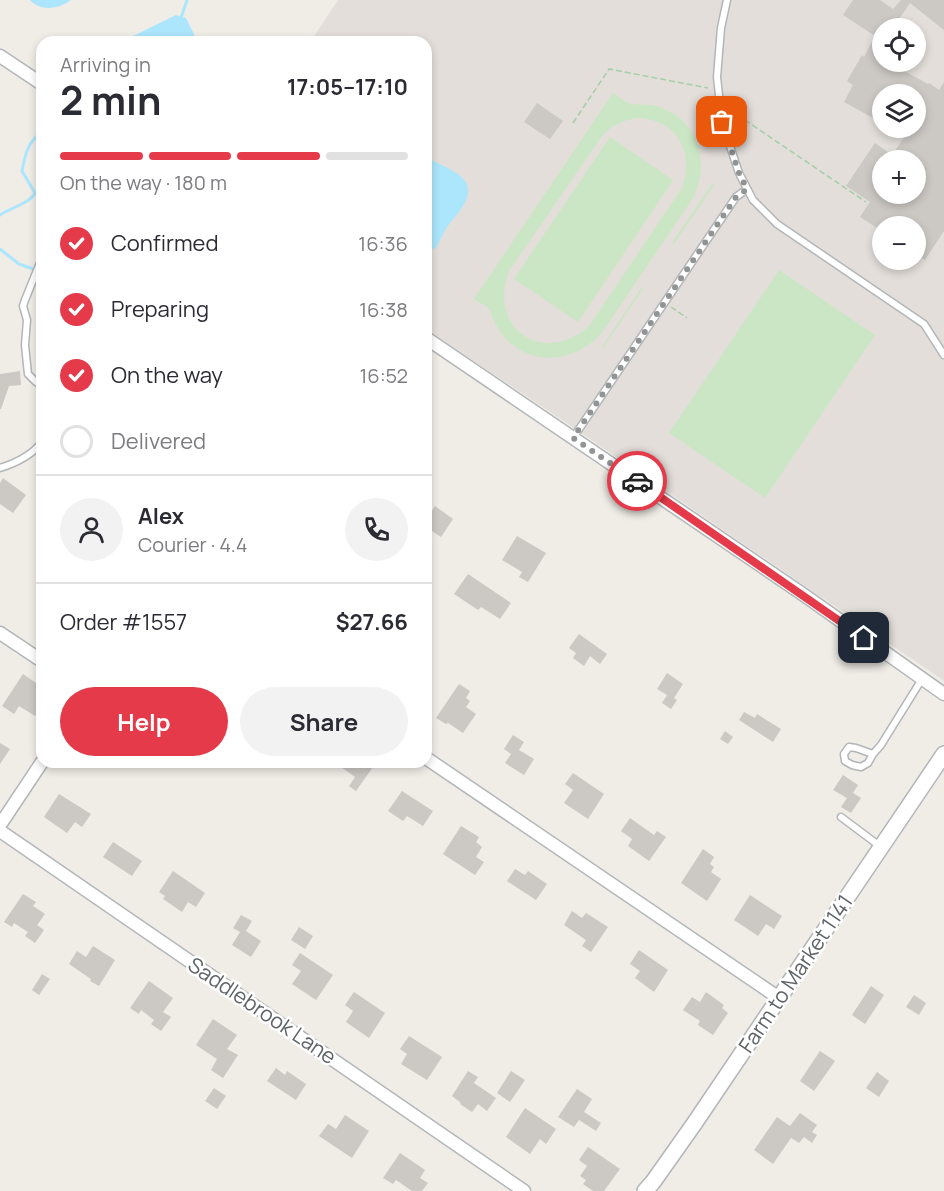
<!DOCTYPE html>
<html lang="en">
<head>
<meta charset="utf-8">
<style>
  :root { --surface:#fff; --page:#f2f2f3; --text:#2b2b33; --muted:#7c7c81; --line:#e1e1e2; --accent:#e43a49 }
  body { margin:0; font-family:Manrope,sans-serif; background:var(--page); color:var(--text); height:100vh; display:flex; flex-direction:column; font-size:22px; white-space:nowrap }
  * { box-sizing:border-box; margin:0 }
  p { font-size:20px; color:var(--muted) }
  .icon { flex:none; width:33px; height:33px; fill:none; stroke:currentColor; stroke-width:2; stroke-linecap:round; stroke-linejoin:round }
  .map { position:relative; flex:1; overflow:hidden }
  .side { position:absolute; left:36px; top:36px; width:396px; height:732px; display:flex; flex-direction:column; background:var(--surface); border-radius:18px; box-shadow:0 3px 9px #0003 }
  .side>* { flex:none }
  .controls { position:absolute; left:872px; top:18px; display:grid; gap:12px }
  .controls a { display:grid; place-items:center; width:54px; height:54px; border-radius:50%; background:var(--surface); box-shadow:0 3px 9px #0003; font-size:30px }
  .pin { position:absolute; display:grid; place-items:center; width:51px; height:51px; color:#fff; margin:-26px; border-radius:12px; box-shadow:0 3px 9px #0006 }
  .courier { position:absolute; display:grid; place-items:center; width:60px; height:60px; margin:-30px; border:4px solid #e43a49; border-radius:50%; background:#fff; color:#222; box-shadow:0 2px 8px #0007 }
  .overview em { font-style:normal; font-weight:700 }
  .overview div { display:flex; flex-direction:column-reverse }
  .overview { display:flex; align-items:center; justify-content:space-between; height:102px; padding:0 24px }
  h1 { font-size:39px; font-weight:700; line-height:45px }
  .bar { display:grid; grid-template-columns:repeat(4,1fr); gap:9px 6px; align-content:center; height:72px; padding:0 24px }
  .bar i { height:8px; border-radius:4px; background:var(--line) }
  .bar .current { background:var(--accent) }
  .bar p { grid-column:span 4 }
  .line { display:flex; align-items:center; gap:15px; padding:0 24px; border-top:2px solid var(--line) }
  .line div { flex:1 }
  .round { display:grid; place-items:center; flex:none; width:63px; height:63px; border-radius:32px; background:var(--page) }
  ol { padding:0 24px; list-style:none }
  li { display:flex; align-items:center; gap:18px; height:66px }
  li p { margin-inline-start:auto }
  li .icon { padding:6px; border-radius:50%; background:var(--accent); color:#fff; stroke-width:4 }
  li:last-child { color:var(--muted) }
  li i { width:33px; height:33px; border:3px solid var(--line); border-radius:50% }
  .action { display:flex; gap:12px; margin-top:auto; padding:12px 24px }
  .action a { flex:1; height:69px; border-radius:36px; background:var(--accent); color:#fff; font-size:24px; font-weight:700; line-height:69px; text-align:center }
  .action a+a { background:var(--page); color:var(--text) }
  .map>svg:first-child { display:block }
</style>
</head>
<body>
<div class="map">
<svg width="944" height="1191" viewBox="0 0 944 1191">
  <rect width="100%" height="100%" fill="#f0ede7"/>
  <!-- education -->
  <path fill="#e3ded9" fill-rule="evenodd" d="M338,0H944V681L571,426L426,329V42H310ZM882,28H915V62H882ZM882,94H915V128H882ZM882,160H915V194H882ZM882,226H915V260H882Z"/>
  <!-- green -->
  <g fill="#cbe6c5" fill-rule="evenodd">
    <path d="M613,93C618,96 623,101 628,103C635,106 648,103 656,106C698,118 711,161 693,198L601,334C576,360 537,368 508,341C502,335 496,326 493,318C491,315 491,311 489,309C486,305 478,302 474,299ZM637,118C677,119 695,152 682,188L589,326C543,367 487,328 509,271L602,136C612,125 622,121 637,118Z"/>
    <path d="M610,137L673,180L578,322L514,279Z"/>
    <path d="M712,184L714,185L674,244L672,243Z"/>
    <path d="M779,270L875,335L765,498L669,433Z"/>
    <path d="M642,287L643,289L603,348L602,347Z"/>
  </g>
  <!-- water -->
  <g fill="#ace6fc">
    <path d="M30,0H71C59,9 41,12 30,0Z"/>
    <path d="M176,15L186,18L194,34L195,42H121Z"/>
    <path d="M426,156C436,164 449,167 459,175C481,192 458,212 447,227C443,233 440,241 436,248L426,251Z"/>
  </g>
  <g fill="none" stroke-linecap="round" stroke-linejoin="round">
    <!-- stream -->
    <g stroke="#ace6fc" stroke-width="3">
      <path d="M181,18L187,0"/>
      <path d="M0,215C10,208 29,204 35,193L22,171C25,155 28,141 42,132"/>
      <path d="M0,249L19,264L42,272"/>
    </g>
  </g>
  <!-- building -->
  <g fill="#ccc8c4" fill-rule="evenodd">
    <path d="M853,0H880L893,9L901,0H944V30L910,3L893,28H882V62H888L928,84L929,83L939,90L944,82V231L925,260L915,254V226H882V231L860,217L870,202L846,186L875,143L892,155L905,136L890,128H915V94H882V123L844,102L853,85L847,81L862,55L864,57L875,36L843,15ZM882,160H915V194H882Z"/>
    <path d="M537,103L563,121L550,139L524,122Z"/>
    <path d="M20,371L21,385L9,386L1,409H0V374Z"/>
    <path d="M3,478L26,495L13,513L0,504V483Z"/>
    <path d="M435,506L453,519L441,537L426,527V519Z"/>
    <path d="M517,536L546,553L528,582L519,577L522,572L502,560Z"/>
    <path d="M468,574L511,603L500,619L481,607L478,610L454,594Z"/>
    <path d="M579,634L607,654L600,664L590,656L584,666L573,658L576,653L569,648Z"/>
    <path d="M667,673L683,684L674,698L677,700L671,709L662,703L667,695L657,689Z"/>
    <path d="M23,674L42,687V705L35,716L19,706L14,714L2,706Z"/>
    <path d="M459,684L470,691L466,698L470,701L466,707L476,714L463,733L448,723L446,724L436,718Z"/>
    <path d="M744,712L755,718L757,714L781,729L773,742L739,720Z"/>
    <path d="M725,731L733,737L728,744L720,739Z"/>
    <path d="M513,735L524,742L519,750L534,759L524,775L505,763L511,754L504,749Z"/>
    <path d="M0,743L10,749L0,764Z"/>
    <path d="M334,762H366L373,767L356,791L349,786L355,777Z"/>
    <path d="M573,773L604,794L588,819L564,803L573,790L565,784Z"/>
    <path d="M843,775L858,785L853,793L861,798L851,813L841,807L847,798L833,790Z"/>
    <path d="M402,791L433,811L423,826L407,816L403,821L388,811Z"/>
    <path d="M59,794L91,814L82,827L75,822L67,833L44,817Z"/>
    <path d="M630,818L654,835L657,831L666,837L649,861L628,846L632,839L621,831Z"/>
    <path d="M461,826L479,837L476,842L482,847L476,857L484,862L475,875L443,854Z"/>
    <path d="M113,842L142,861L132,876L103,857Z"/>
    <path d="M703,849L714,857L710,864L714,867L711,872L721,879L707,901L681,883Z"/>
    <path d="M515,869L525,875L528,871L547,884L536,900L507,881Z"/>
    <path d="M173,871L205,893L196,907L188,902L182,912L163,899L165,896L159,892Z"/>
    <path d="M23,894L36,902L33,906L45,914L37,925L44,930L35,943L25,936L28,932L14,923L12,927L4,922Z"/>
    <path d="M750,895L782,916L774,929L766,924L758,936L734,920Z"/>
    <path d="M572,911L582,918L586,913L608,927L591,952L582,946L586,940L564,925Z"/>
    <path d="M241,915L252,921L246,931L261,941L251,957L232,945L240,932L233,928Z"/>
    <path d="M299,927L313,936L305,949L291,940Z"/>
    <path d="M93,946L115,960L99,986L90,981L91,979L69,964L77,951L86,957Z"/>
    <path d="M639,950L668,970L654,992L635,978L640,971L630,964Z"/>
    <path d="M300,953L333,975L316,1000L292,984L301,971L292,965Z"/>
    <path d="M42,974L50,979L39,995L32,990Z"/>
    <path d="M149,981L173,998L163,1012L171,1017L161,1031L151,1024L154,1020L141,1010L139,1014L130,1008Z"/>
    <path d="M871,986L884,995L865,1024L852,1015Z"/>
    <path d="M354,992L385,1013L369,1038L346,1022L353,1011L345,1005Z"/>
    <path d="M706,992L724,1005L722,1008L728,1013L713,1035L698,1025L700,1021L683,1010L692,997L700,1002Z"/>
    <path d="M914,995L926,1003L919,1015L906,1007Z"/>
    <path d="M213,1019L237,1035L227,1049L238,1055L223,1078L211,1070L217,1059L196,1045Z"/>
    <path d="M409,1036L442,1057L427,1080L401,1064L407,1054L400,1049Z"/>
    <path d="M820,1051L835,1061L814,1091L800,1081Z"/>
    <path d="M276,1068L285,1075L287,1071L306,1084L296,1100L267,1081Z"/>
    <path d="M468,1071L478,1077L474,1083L496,1098L487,1111L478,1104L472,1112L460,1104L461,1103L452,1096Z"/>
    <path d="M511,1071L525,1080L510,1102L497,1093Z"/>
    <path d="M877,1072L889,1081L879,1097L866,1088Z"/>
    <path d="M214,1088L226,1096L217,1109L205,1101Z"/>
    <path d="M577,1089L592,1099L584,1112L601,1123L596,1131L579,1120L574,1127L558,1117Z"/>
    <path d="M525,1108L556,1129L546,1144L540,1139L530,1154L506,1137Z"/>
    <path d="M800,1113L817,1125L812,1132L817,1135L812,1143L804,1137L799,1143L791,1138L773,1164L754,1150L777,1117L790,1126Z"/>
    <path d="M345,1115L369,1131L352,1158L319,1136L328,1124L336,1129Z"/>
    <path d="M588,1147L620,1169L604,1191H593L583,1184L586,1180L580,1176L587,1166L579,1160Z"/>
    <path d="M400,1153L425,1170L420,1178L428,1183L422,1191H412L396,1180L393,1184L383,1178Z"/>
  </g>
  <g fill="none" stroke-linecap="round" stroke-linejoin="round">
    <!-- service casing -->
    <g stroke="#b2b6b9" stroke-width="9">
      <g id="service">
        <path d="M727,0L721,28L717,77L722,122L739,173L753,200L777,224L924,324L944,355"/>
        <path d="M42,258L25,300L23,306L27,320L25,345L28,374L35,381L42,386"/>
        <path d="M573,438L736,197L747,189"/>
        <path d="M0,468C16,463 32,455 42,442"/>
        <path d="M873,754L868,763L861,767L852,765L845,761L844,754L849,747L856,748L873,754L881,745L922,679"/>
        <path d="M841,817L881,847"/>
      </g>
    </g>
    <!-- minor casing -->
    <g stroke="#b2b6b9" stroke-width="15">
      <g id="minor">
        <path d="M0,56L42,84"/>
        <path d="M426,338L804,595L944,694"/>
        <path d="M0,633L42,661"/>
        <path d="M426,758L779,998"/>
        <path d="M0,825L42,762"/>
        <path d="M0,831L524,1191"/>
      </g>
    </g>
    <!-- tertiary casing -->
    <g stroke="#b2b6b9" stroke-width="18">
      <path id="tertiary" d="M645,1191L653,1182L694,1124L944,754"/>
    </g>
    <!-- path -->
    <g stroke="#a3cfa7" stroke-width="1.5" stroke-dasharray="6 3" stroke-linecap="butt">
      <path d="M730,110L866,202"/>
      <path d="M573,123L609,69L708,88"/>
      <path d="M671,307L687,318"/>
    </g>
    <!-- service -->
    <use href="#service" stroke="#fff" stroke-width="6"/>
    <!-- minor -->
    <use href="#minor" stroke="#fff" stroke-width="12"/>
    <!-- tertiary -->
    <use href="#tertiary" stroke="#fff" stroke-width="15"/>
  </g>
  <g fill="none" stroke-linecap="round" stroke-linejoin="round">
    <!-- done -->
    <path stroke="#929494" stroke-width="6" stroke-dasharray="0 10.8" d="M637,481L573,438L736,197L747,189L739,173L722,122"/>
    <!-- route -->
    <path stroke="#e43a49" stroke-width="8" d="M637,481L864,638"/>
  </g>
  <g text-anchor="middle" stroke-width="5" stroke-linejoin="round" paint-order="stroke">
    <!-- street labels -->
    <g font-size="21" fill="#5f6467" stroke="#fff">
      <text transform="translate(796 974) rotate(-56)" y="7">Farm to Market 1141</text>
      <text transform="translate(262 1011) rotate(34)" y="7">Saddlebrook Lane</text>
    </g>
  </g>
</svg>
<div class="controls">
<a><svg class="icon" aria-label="locate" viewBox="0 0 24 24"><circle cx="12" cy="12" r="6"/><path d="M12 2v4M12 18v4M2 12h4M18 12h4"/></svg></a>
<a><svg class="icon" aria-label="layers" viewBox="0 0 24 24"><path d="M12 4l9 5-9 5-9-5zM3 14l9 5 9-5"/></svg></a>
<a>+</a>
<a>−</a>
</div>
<div class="pin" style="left:722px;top:122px;background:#ea580c"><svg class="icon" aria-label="bag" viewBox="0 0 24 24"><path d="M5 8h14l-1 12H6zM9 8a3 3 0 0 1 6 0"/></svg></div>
<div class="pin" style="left:864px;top:638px;background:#1f2937"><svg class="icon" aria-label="home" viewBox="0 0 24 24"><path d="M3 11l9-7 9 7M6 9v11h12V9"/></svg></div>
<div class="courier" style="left:637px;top:481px"><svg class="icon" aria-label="car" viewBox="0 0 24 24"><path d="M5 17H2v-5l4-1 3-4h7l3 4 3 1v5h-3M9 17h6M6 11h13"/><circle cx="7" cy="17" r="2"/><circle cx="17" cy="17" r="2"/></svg></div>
<section class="side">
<div class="overview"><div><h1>2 min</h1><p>Arriving in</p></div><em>17:05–17:10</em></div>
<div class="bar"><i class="current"></i><i class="current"></i><i class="current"></i><i></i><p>On the way · 180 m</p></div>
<ol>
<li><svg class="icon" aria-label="check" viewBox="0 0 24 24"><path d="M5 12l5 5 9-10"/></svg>Confirmed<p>16:36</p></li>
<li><svg class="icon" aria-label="check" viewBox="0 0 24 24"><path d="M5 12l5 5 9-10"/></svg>Preparing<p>16:38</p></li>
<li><svg class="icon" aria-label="check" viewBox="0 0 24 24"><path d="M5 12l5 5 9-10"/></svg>On the way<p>16:52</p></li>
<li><i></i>Delivered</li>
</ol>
<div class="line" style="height:108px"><a class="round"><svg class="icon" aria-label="person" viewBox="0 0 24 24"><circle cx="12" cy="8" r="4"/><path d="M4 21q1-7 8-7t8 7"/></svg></a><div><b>Alex</b><p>Courier · 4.4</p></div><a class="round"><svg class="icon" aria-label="phone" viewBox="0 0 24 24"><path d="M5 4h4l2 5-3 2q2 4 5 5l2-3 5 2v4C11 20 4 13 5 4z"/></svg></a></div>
<div class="line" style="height:78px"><div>Order #1557</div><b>$27.66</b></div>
<div class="action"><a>Help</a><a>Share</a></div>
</section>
</div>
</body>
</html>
